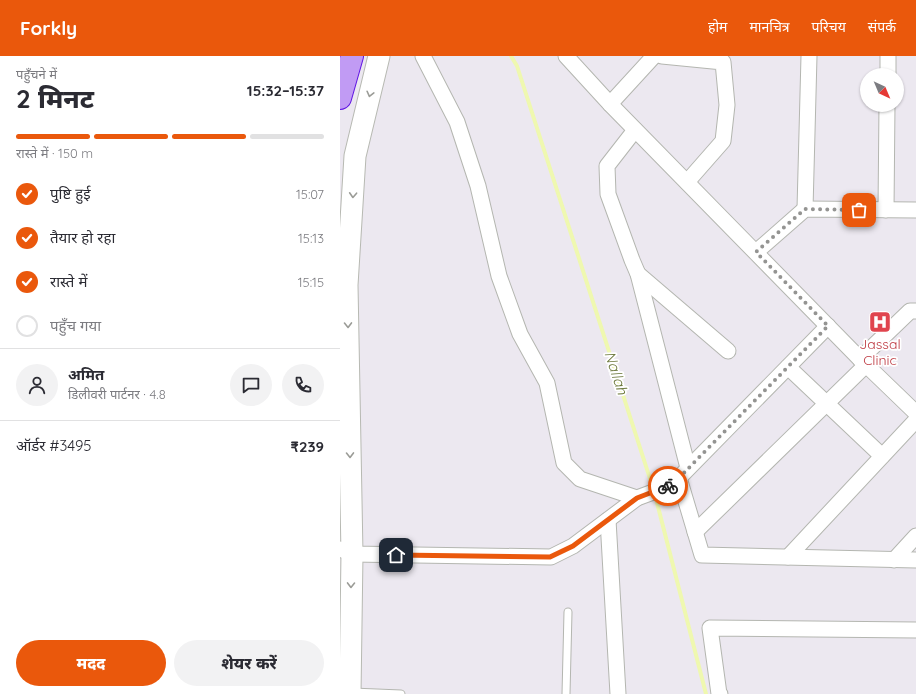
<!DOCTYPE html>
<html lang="hi">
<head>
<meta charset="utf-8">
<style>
  :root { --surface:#fff; --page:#f2f2f3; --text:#2b2b33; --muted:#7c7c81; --line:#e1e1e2; --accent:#ea580c }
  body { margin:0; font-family:Quicksand,"Noto Sans Devanagari",sans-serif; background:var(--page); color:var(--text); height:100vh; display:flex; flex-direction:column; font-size:15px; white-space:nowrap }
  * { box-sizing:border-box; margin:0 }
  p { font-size:13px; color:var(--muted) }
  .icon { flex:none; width:22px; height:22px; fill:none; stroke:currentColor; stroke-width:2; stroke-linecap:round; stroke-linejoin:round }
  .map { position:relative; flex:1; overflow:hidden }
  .sheet { display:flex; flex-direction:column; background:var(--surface); width:340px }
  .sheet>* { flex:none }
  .needle { width:26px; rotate:136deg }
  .fabs { position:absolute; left:520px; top:12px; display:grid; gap:8px }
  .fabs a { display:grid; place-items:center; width:44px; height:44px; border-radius:50%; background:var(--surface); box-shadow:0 1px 3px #0004; font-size:20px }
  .pin { position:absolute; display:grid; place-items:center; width:34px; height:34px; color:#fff; margin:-17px; border-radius:8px; box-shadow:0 2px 6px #0006 }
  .courier { position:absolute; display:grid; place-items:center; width:40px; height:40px; margin:-20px; border:3px solid #ea580c; border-radius:50%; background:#fff; color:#222; box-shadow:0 1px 5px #0007 }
  .overview em { font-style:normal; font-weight:800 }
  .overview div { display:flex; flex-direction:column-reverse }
  .overview { display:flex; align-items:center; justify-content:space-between; height:68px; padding:0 16px }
  h1 { font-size:26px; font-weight:800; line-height:30px }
  .bar { display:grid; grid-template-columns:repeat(4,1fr); gap:6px 4px; align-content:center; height:48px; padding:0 16px }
  .bar i { height:5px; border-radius:3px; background:var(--line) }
  .bar .active { background:var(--accent) }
  .bar p { grid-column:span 4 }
  .line { display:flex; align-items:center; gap:10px; padding:0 16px; border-top:1px solid var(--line) }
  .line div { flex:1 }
  .round { display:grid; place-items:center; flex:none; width:42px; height:42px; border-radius:21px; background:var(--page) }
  ol { padding:0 16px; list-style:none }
  li { display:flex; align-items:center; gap:12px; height:44px }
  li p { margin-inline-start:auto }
  li .icon { padding:4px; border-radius:50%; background:var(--accent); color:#fff; stroke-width:4 }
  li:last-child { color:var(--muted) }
  li i { width:22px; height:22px; border:2px solid var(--line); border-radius:50% }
  .primary-button { display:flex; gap:8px; margin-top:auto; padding:8px 16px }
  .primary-button a { flex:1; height:46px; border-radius:24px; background:var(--accent); color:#fff; font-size:16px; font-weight:800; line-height:46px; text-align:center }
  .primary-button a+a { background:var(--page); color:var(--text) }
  header { display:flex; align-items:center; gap:24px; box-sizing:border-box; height:56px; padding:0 20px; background:var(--accent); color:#fff }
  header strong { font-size:19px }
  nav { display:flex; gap:22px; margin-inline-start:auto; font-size:14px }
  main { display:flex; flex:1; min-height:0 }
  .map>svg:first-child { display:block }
</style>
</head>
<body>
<header>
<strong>Forkly</strong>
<nav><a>होम</a><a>मानचित्र</a><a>परिचय</a><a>संपर्क</a></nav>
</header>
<main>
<section class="sheet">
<div class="overview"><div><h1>2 मिनट</h1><p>पहुँचने में</p></div><em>15:32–15:37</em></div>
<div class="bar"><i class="active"></i><i class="active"></i><i class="active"></i><i></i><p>रास्ते में · 150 m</p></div>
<ol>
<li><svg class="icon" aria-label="check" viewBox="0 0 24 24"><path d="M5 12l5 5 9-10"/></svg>पुष्टि हुई<p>15:07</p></li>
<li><svg class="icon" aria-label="check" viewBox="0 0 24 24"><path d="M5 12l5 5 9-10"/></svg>तैयार हो रहा<p>15:13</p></li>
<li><svg class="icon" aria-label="check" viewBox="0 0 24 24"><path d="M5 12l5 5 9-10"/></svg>रास्ते में<p>15:15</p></li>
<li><i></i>पहुँच गया</li>
</ol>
<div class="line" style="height:72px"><a class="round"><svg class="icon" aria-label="person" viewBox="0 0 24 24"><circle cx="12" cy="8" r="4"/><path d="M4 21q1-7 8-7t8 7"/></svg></a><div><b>अमित</b><p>डिलीवरी पार्टनर · 4.8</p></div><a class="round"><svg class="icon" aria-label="chat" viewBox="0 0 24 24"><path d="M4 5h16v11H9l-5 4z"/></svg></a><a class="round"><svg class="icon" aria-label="phone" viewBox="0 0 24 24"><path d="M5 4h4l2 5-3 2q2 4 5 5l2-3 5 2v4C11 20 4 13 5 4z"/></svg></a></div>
<div class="line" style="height:52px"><div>ऑर्डर #3495</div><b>₹239</b></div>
<div class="primary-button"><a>मदद</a><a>शेयर करें</a></div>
</section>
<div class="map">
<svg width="576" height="638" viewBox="0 0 576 638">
  <rect width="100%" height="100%" fill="#ece8f0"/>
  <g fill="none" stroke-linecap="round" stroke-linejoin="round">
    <!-- stream -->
    <g stroke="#eff8b0" stroke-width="4">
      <path d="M171,0L177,10L313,432"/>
      <path d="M315,439L366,638"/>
    </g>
    <!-- lane casing -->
    <g stroke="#b4b6b0" stroke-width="9">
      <g id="lane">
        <path d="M12,636L61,638"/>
        <path d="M226,638L228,556"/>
      </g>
    </g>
    <!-- street casing -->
    <g stroke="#b4b6b0" stroke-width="17">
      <g id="street">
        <path d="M83,0L117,66L138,130L159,220L180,278L207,327L224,407L240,423L297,442"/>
        <path d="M226,0L270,48L520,303L576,357"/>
        <path d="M322,0L383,6L387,49L383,85L347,126"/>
        <path d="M548,19V0"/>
        <path d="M270,48L314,0"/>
        <path d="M295,74L267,110L268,138L292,204L298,218L348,412"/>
        <path d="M465,153L469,0"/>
        <path d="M546,154L547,49"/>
        <path d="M416,196L465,153L576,154"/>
        <path d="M298,218L388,295"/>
        <path d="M520,303L570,255H576"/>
        <path d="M448,311L542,400"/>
        <path d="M339,422L362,499L576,504"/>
        <path d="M268,464L278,638"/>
        <path d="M355,476L526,309"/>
        <path d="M0,493L12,498L211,501L233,490L297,442L332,429L488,270"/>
        <path d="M448,501L576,364"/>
        <path d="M554,504L576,480"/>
        <path d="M380,638H379L370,572L576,574"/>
      </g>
    </g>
    <!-- secondary casing -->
    <g stroke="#b7b9b2" stroke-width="23">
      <path id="secondary" d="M10,638L12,498L7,229L15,100L39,0"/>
    </g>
    <!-- highway casing -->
    <g stroke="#6115e3" stroke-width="24">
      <path id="highway" d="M0,42L12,0"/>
    </g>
    <!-- lane -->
    <use href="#lane" stroke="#fff" stroke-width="7"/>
    <!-- street -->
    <use href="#street" stroke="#fff" stroke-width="15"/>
    <!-- secondary -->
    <use href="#secondary" stroke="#fff" stroke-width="21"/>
    <!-- highway -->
    <use href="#highway" stroke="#c19bf4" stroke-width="22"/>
  </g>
  <!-- one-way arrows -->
  <defs><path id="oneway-chevron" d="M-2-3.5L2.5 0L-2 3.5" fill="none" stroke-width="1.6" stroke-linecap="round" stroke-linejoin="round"/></defs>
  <g stroke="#9b9c97">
    <use href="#oneway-chevron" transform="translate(30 38) rotate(104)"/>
    <use href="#oneway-chevron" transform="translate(13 139) rotate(93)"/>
    <use href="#oneway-chevron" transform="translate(8 269) rotate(89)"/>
    <use href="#oneway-chevron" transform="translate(10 399) rotate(89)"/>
    <use href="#oneway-chevron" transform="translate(11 529) rotate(91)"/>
  </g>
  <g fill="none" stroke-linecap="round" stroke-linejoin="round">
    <!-- done -->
    <path stroke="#949492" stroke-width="4" stroke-dasharray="0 7.2" d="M328,430L332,429L488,270L416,196L465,153L519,154"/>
    <!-- route -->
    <path stroke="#ea580c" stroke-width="5" d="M56,499L210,501L233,490L297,442L328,430"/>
  </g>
  <!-- icons -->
  <defs>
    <g id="hospital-square" transform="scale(1.15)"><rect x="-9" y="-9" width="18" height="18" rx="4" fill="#e0444e" stroke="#fff"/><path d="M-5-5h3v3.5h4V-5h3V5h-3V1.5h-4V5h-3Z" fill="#fff"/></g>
  </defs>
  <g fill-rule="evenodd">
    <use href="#hospital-square" x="540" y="266"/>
  </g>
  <g text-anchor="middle" stroke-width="3.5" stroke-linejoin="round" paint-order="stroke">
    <!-- health labels -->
    <g font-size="14" fill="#be3a42" stroke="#fff">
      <text x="540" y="293">Jassal<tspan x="540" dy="16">Clinic</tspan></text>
    </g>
    <!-- water labels -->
    <g font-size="15" font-style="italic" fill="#6a7639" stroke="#fff">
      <text transform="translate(276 317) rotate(72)" y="5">Nallah</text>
    </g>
  </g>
</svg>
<div class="fabs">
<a><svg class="needle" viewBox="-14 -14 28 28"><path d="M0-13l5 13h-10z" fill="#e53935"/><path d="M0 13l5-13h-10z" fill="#7c7c81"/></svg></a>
</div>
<div class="pin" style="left:519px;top:154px;background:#ea580c"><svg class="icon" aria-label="bag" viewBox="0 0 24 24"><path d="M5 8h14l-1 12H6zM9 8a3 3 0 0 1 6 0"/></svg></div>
<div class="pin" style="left:56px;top:499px;background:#1f2937"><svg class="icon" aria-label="home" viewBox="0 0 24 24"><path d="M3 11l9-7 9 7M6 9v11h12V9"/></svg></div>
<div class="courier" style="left:328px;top:430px"><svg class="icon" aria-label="bike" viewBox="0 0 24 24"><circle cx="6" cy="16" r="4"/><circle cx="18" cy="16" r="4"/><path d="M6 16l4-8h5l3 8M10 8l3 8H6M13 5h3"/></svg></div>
</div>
</main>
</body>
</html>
